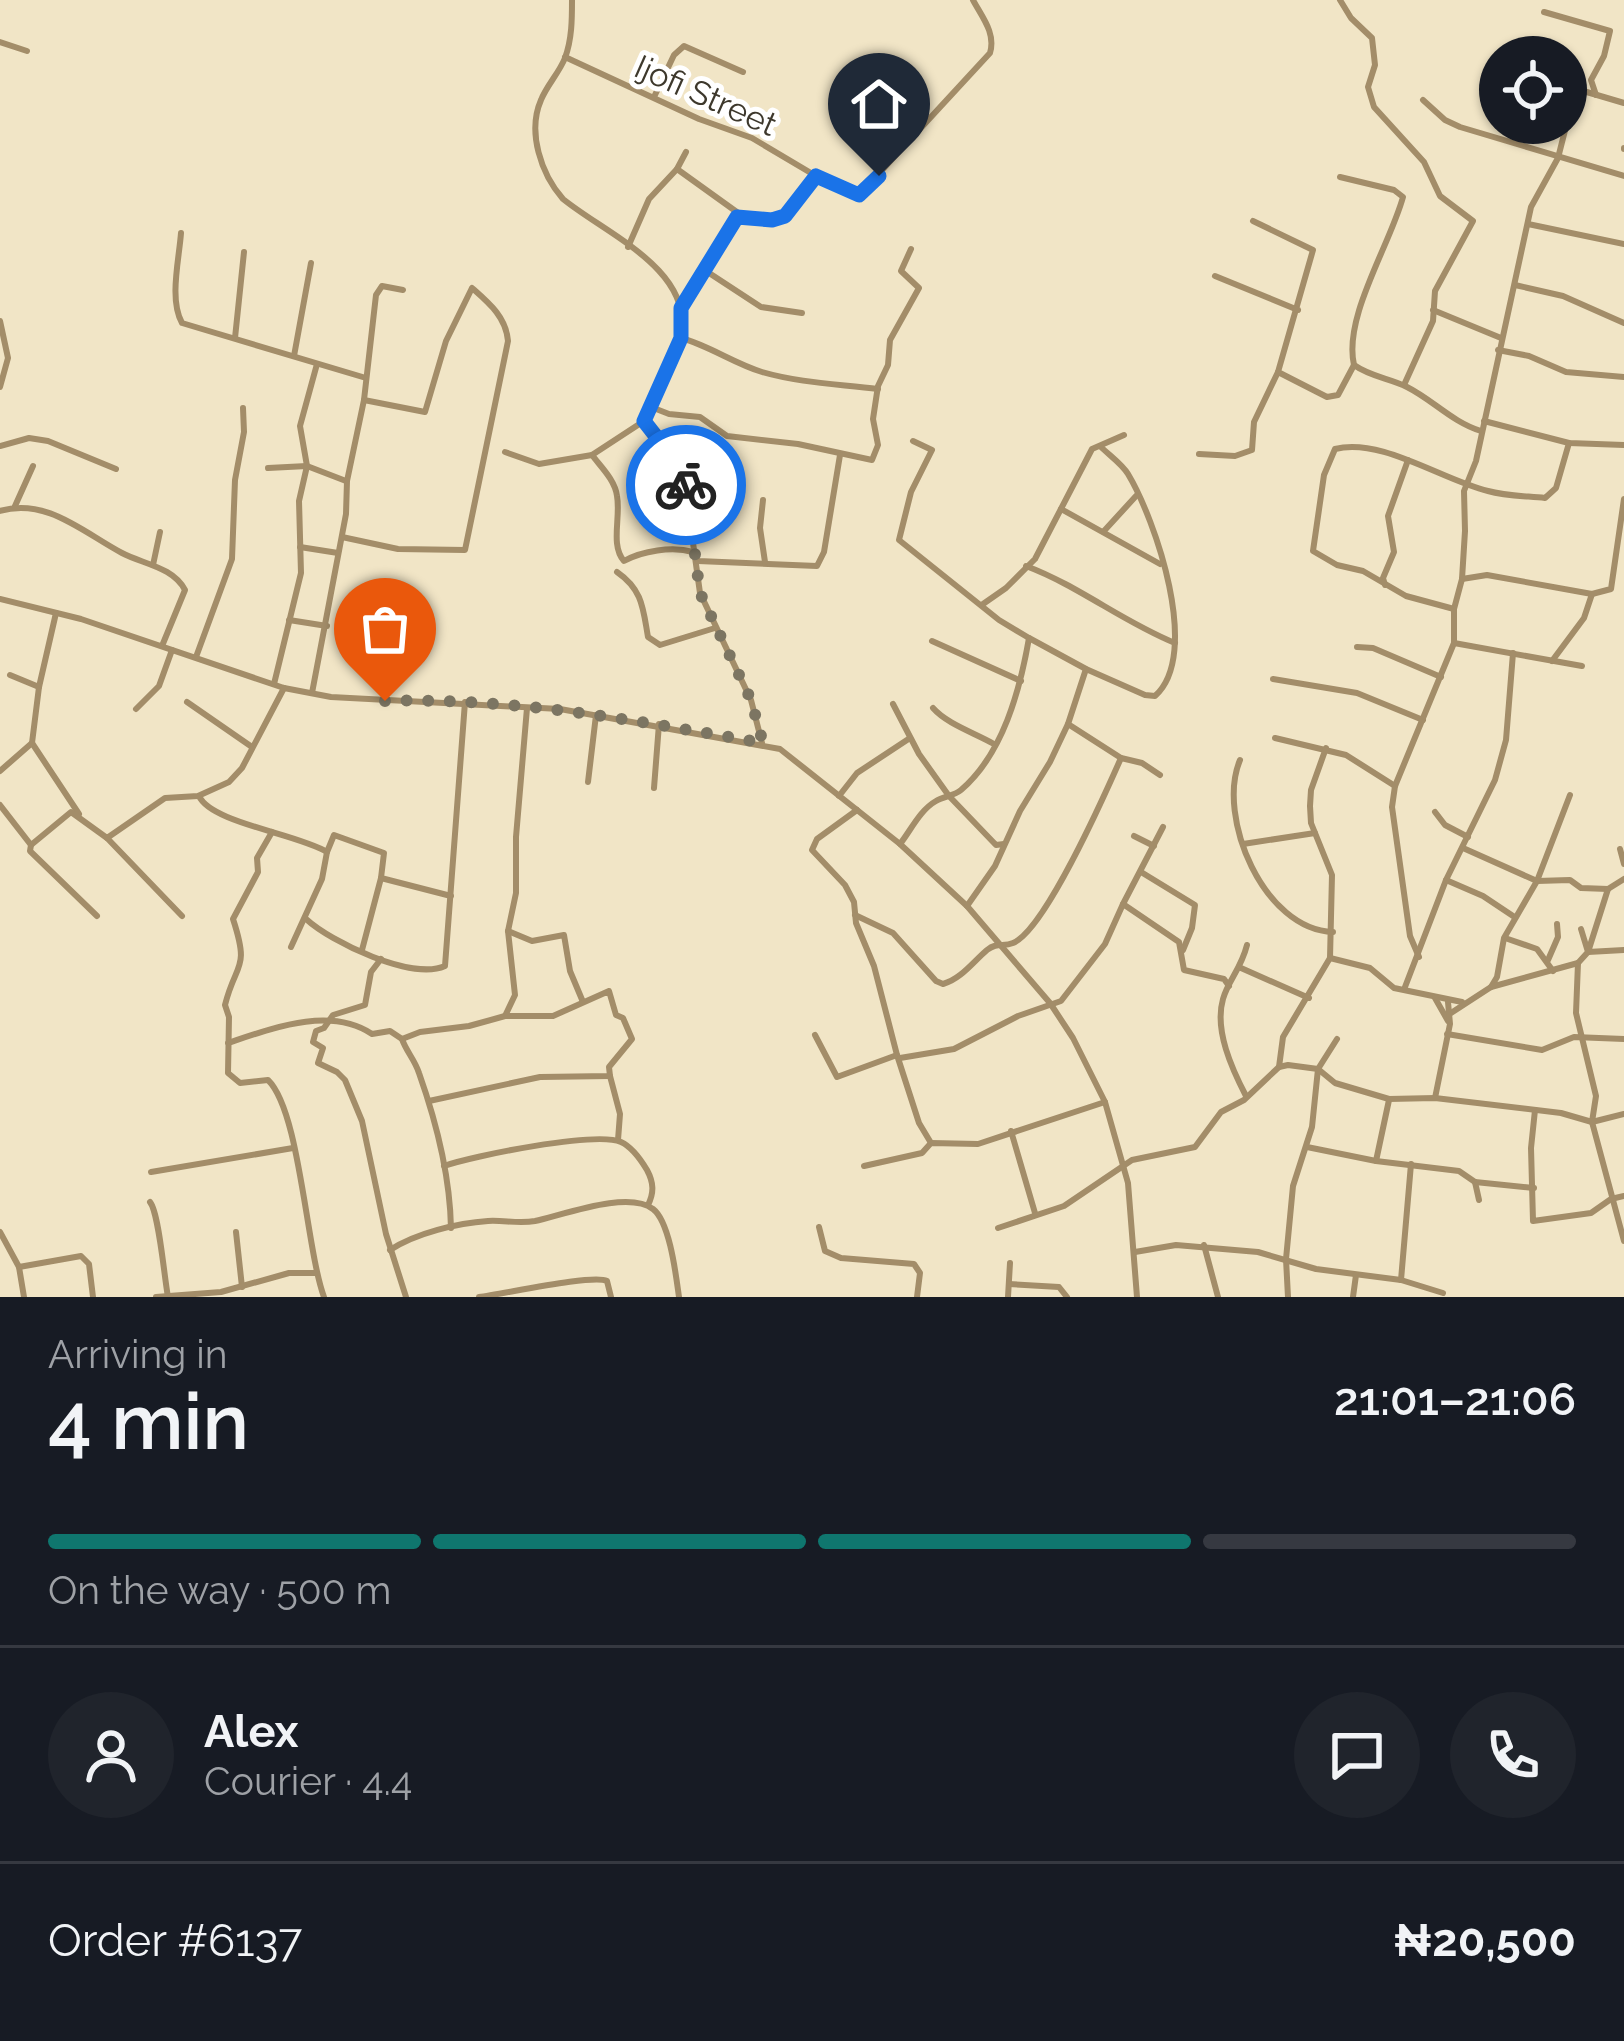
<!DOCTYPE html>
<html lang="en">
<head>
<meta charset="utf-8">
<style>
  :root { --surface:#171b24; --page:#20242c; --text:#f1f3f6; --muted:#9ea1a6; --line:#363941; --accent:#0f766e }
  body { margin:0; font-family:Raleway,sans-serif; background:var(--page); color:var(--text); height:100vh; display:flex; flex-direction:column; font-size:45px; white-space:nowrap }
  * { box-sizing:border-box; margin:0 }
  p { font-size:39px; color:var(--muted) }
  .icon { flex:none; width:66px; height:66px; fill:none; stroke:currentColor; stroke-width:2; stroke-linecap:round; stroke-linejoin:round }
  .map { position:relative; height:1297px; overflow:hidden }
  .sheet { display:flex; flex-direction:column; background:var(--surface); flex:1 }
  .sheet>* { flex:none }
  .buttons { position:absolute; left:1479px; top:36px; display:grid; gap:24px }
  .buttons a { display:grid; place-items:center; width:108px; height:108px; border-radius:50%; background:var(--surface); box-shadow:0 3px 9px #0004; font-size:60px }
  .pin { position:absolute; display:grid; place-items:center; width:102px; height:102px; color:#fff; margin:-123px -51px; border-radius:50% 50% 50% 0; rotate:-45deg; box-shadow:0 0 12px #0007 }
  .pin .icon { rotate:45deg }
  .courier { position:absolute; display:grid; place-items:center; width:120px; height:120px; margin:-60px; border:9px solid #1a73e8; border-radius:50%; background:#fff; color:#222; box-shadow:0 3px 15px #0007 }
  .summary em { font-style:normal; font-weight:600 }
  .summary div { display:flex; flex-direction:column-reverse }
  .summary { display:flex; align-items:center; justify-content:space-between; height:204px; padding:0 48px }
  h1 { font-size:78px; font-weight:600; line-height:90px }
  .bar { display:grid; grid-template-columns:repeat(4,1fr); gap:18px 12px; align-content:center; height:144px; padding:0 48px }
  .bar i { height:15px; border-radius:9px; background:var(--line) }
  .bar .selected { background:var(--accent) }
  .bar p { grid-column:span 4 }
  .line { display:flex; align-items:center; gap:30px; padding:0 48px; border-top:3px solid var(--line) }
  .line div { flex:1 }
  .round { display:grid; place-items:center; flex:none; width:126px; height:126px; border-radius:63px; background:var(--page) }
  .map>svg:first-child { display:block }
</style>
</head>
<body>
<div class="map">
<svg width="1624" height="1297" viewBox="0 0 1624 1297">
  <rect width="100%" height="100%" fill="#f1e5c6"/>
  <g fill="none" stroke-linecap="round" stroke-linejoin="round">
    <!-- minor -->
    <g stroke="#a38d69" stroke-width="6">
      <path d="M572,0C572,19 572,39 565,58C559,73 547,85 541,100C527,132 541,174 563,199C606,234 691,268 682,334C677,364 657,393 644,421L684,478L700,593L751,700L762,743"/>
      <path d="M1340,0L1351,18L1372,38L1375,65L1368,87L1374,107L1424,162L1440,196L1473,221L1435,291L1433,321L1404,385"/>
      <path d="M1544,12L1610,31L1604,56L1591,80L1596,95"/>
      <path d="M0,42L27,51"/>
      <path d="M565,57L699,119L752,138L816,176L859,195L990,53C996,33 982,17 973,0"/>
      <path d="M654,97L674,55L684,46L743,72"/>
      <path d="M1423,100L1445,120L1460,127L1624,176"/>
      <path d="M1624,149V148"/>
      <path d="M677,169L741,215"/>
      <path d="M1340,177L1394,190L1403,197C1390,245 1343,317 1354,365C1371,377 1389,378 1407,387C1433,400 1452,422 1481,431"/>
      <path d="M1253,221L1313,250L1278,372L1327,397L1338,395L1354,365"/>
      <path d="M1528,224L1624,244"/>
      <path d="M181,233C179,260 169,300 182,323L366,378"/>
      <path d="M628,247L649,199L677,169L686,152"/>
      <path d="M706,271L761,307L802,313"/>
      <path d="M1215,276L1298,310"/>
      <path d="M1515,285L1563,296L1624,323"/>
      <path d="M681,307L737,217L773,221L785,216L815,177"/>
      <path d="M1433,310L1501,338"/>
      <path d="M0,321L8,358L0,387"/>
      <path d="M235,338L244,252"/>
      <path d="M681,338C710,346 733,363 762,372C800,383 839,384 878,389"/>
      <path d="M1498,350L1529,356L1566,372L1624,377"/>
      <path d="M294,356L311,263"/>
      <path d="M651,407L669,414L700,417L727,436L798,444L872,460L878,445L873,419L878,386L888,365L890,340L919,288L901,271L911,249"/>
      <path d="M1484,421L1569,443L1624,445"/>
      <path d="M913,441L932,450L911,492L899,540L999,620L1029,638L1086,669L1145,695L1155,696C1202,654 1155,519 1128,474C1122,464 1109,455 1101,447"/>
      <path d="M0,446L29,438L48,441L116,469"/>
      <path d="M505,452L539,464L592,455L644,421"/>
      <path d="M1199,454L1235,456L1252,450L1254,422L1278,372"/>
      <path d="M592,455C601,467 615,480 617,496C621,517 610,545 624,561C642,551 672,546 693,552L698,561L817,566L824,552L840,455"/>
      <path d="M268,468L307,466L346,481"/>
      <path d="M763,500L760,528L765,562"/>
      <path d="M15,506L33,466"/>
      <path d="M1061,509L1160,564"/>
      <path d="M0,511C46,497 84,533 122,553C143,564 173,567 185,590L162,646"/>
      <path d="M1104,531L1136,496"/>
      <path d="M342,537L398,549L465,550L508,341C506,317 489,303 472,288L446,341L425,412L364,400"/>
      <path d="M300,547L338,553"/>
      <path d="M153,565L160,532"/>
      <path d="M1026,566C1079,586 1123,622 1175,643"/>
      <path d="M617,572C643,590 643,609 648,637L660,645L715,628"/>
      <path d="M1462,579L1487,575L1592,594L1611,589L1624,499"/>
      <path d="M1385,585L1383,578L1394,552L1388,516L1408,460"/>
      <path d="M0,599L81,619L284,688L331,697L560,709L780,749L900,844L967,906L1050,1003L1073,1038L1105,1102L1128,1183L1137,1297"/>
      <path d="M983,604L1006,588L1035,559L1092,449L1124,435"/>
      <path d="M1454,609L1406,596L1363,571L1337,565L1313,551L1324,475L1335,449C1381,437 1442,480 1488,491C1506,496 1526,496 1545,498L1556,488L1569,443"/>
      <path d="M289,620L327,626"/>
      <path d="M932,641L1021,681"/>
      <path d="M1454,643L1582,666"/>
      <path d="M1357,647L1373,648L1441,677"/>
      <path d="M196,657L232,559L235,480L244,432L243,408"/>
      <path d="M1552,661L1584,618L1592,594"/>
      <path d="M10,675L39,687"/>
      <path d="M1273,679L1357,693L1423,720"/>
      <path d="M274,684L301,573L299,501L307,466L300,426L317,364"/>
      <path d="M312,693L346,514L347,481L364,400L376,295L382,286L403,290"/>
      <path d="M187,702L252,747"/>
      <path d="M893,704L919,754L949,796L996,845L1004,844"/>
      <path d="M933,708C947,724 975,733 994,744"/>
      <path d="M136,709L159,686L172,650"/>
      <path d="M1068,724L1121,758L1142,763L1160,775"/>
      <path d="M1275,738L1346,755L1395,786"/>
      <path d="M32,743L79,814"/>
      <path d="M1240,760C1216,817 1264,930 1333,932"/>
      <path d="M0,771L32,743L39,687L56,613"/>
      <path d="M588,782L596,715"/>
      <path d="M654,788L659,724"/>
      <path d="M199,796C211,823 298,834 327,852L334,835L384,853L381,878L451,896"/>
      <path d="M839,796L857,773L910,738"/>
      <path d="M0,805L31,845L30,851L97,916"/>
      <path d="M857,810L817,839L812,850L845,885L854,902L856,923L874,966L897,1055L919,1123L931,1143"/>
      <path d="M1435,812L1445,825L1468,837"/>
      <path d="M272,832L257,858L258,872L233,919C250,971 236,961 225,1005L229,1017L228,1073L240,1083L268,1080C300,1111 306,1248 324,1297"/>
      <path d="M1134,836L1154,846"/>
      <path d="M107,838L182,916"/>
      <path d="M900,844C911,830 920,810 936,801C944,796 954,796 961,790C1003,754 1020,690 1029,638"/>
      <path d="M1243,844L1315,833"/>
      <path d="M31,845L71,812L107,838L165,798L198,796L229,782L242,768L284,688"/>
      <path d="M1463,848L1537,881L1570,880L1581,888L1608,889L1624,879"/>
      <path d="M1620,849L1624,864"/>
      <path d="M1141,872L1195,905L1192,928L1183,950"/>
      <path d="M1446,880L1483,896L1513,916"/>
      <path d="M1608,889L1588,952L1624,950"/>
      <path d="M1123,904L1163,827"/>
      <path d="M967,906L995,866L1020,811L1050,762L1068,724L1086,669"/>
      <path d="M855,915L893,933L936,981L943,984C961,979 973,962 987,950C997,942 1003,947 1013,943C1045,930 1106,792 1121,758"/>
      <path d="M306,919C331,942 412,981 445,966L465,702"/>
      <path d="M1581,929L1588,952L1578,963L1576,1013L1596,1096L1592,1122L1624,1241"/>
      <path d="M508,931L532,941L564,935L570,971L583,1002"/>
      <path d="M1505,938L1537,949L1553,971"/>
      <path d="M291,947L322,879L327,852"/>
      <path d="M362,950L381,878"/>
      <path d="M1419,957L1410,936L1392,807L1395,786L1454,643V609L1462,579L1465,531L1464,491L1476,461L1531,207L1558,158L1574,95L1580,90L1624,103"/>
      <path d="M1330,958L1370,968L1394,988L1462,1002"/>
      <path d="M381,959L371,972L365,1005L333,1015L324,1028L316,1031L313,1042L323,1048L318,1063L337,1072L345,1080L362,1121L386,1234L406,1297"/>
      <path d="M1548,960L1558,937L1557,924"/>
      <path d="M1241,968L1309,998"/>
      <path d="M1405,987L1446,880L1495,780L1506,740L1513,653"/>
      <path d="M1491,987L1497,977L1504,938L1537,881L1570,795"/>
      <path d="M1435,998L1448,1021"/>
      <path d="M1451,1013L1491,987L1578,963"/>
      <path d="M505,1016L515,995L508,931L516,893V837L527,708"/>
      <path d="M1447,1034L1542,1050L1574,1037L1624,1039"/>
      <path d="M815,1035L837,1077L897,1055"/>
      <path d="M228,1043C273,1028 330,1006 372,1034L390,1031L402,1039"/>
      <path d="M900,1058L954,1049L1018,1016L1061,1001L1105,944L1123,904L1179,942L1184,970L1224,979L1229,986"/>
      <path d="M1279,1067L1283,1037L1330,958L1332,875L1311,823L1310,806L1311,790L1326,748"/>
      <path d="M610,1076L620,1114L618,1140"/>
      <path d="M1246,1096C1232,1069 1214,1030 1223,999C1228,981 1241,969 1247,945"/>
      <path d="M1435,1098L1450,1024L1448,1002"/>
      <path d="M429,1101L540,1077L610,1076L609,1067L632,1039L623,1018L616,1015L609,991L553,1016H505L469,1026L420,1032L402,1039C406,1051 415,1060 419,1073C436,1121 450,1177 451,1228"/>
      <path d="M1535,1110L1531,1148L1533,1221L1591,1213L1611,1199L1624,1196"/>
      <path d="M1011,1131L1035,1213"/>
      <path d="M1307,1147L1376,1161L1459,1171L1475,1182L1479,1200"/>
      <path d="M1376,1161L1389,1100"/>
      <path d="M444,1166C472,1156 596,1131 621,1142C632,1147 641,1160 647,1170C654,1183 654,1193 648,1205"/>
      <path d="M864,1166L922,1153L931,1143L978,1144L1105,1102"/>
      <path d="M151,1172L293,1148"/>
      <path d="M1475,1182L1534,1188"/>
      <path d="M150,1202C159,1213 164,1276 168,1297"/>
      <path d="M819,1227L825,1251L841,1258L914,1264L920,1273L917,1297"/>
      <path d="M998,1228L1064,1206L1132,1160L1195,1147L1221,1112L1244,1100L1279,1067L1288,1065L1318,1069L1335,1083L1389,1099L1435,1098L1561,1113L1592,1122L1624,1114"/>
      <path d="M0,1232L19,1267L24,1297"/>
      <path d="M236,1232L242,1287"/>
      <path d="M1204,1245L1218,1297"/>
      <path d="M390,1250C416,1233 458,1223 488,1221C504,1220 519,1224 535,1221C563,1215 628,1190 653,1209C670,1222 676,1276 679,1297"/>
      <path d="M1135,1252L1176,1245L1258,1252L1316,1269L1401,1280L1443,1293"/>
      <path d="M19,1267L81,1256L89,1264L93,1297"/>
      <path d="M1401,1280L1411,1164"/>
      <path d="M1009,1284L1059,1287L1067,1297"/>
      <path d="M156,1297L221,1292L289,1273H315"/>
      <path d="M479,1297C504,1294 593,1274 607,1281L611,1297"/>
      <path d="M1008,1297L1010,1263"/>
      <path d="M1288,1297L1286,1259L1293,1186L1312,1127L1318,1069L1337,1039"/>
      <path d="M1353,1297L1356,1275"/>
    </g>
  </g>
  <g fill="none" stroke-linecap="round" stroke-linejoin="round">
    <!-- done -->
    <path stroke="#7c7562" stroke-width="12" stroke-dasharray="0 21.6" d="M385,701C512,697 638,721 763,743L751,700L700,593L686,485"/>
    <!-- route -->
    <path stroke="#1a73e8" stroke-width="15" d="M686,485L679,466L644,421L681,338V308L737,217L772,220L785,216L816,176L859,195L879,176"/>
  </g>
  <g text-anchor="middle" stroke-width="10" stroke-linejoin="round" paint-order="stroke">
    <!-- street labels -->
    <g font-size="33" fill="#3d382c" stroke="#fff">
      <text transform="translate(706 95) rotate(24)" y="12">Ijofi Street</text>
    </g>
  </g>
</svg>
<div class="buttons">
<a><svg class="icon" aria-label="locate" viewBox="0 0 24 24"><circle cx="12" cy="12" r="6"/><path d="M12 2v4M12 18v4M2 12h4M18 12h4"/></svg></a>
</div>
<div class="pin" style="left:385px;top:701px;background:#ea580c"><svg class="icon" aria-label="bag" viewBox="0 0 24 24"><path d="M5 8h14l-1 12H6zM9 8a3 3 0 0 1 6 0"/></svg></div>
<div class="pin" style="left:879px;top:176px;background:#1f2937"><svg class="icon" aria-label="home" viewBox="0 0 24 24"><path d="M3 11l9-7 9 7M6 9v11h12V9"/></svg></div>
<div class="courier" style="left:686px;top:485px"><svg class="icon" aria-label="bike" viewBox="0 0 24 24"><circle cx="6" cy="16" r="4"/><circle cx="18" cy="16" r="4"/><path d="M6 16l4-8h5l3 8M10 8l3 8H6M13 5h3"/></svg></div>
</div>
<section class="sheet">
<div class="summary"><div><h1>4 min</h1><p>Arriving in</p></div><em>21:01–21:06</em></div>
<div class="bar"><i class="selected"></i><i class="selected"></i><i class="selected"></i><i></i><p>On the way · 500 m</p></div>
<div class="line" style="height:216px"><a class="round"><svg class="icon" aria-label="person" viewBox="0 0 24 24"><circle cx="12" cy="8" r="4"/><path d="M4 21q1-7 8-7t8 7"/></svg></a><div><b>Alex</b><p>Courier · 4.4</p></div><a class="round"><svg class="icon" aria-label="chat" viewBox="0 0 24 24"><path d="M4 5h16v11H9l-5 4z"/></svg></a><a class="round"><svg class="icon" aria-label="phone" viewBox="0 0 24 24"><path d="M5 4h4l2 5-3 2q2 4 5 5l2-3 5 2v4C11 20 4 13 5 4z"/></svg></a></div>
<div class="line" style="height:156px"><div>Order #6137</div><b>₦20,500</b></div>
</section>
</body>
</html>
